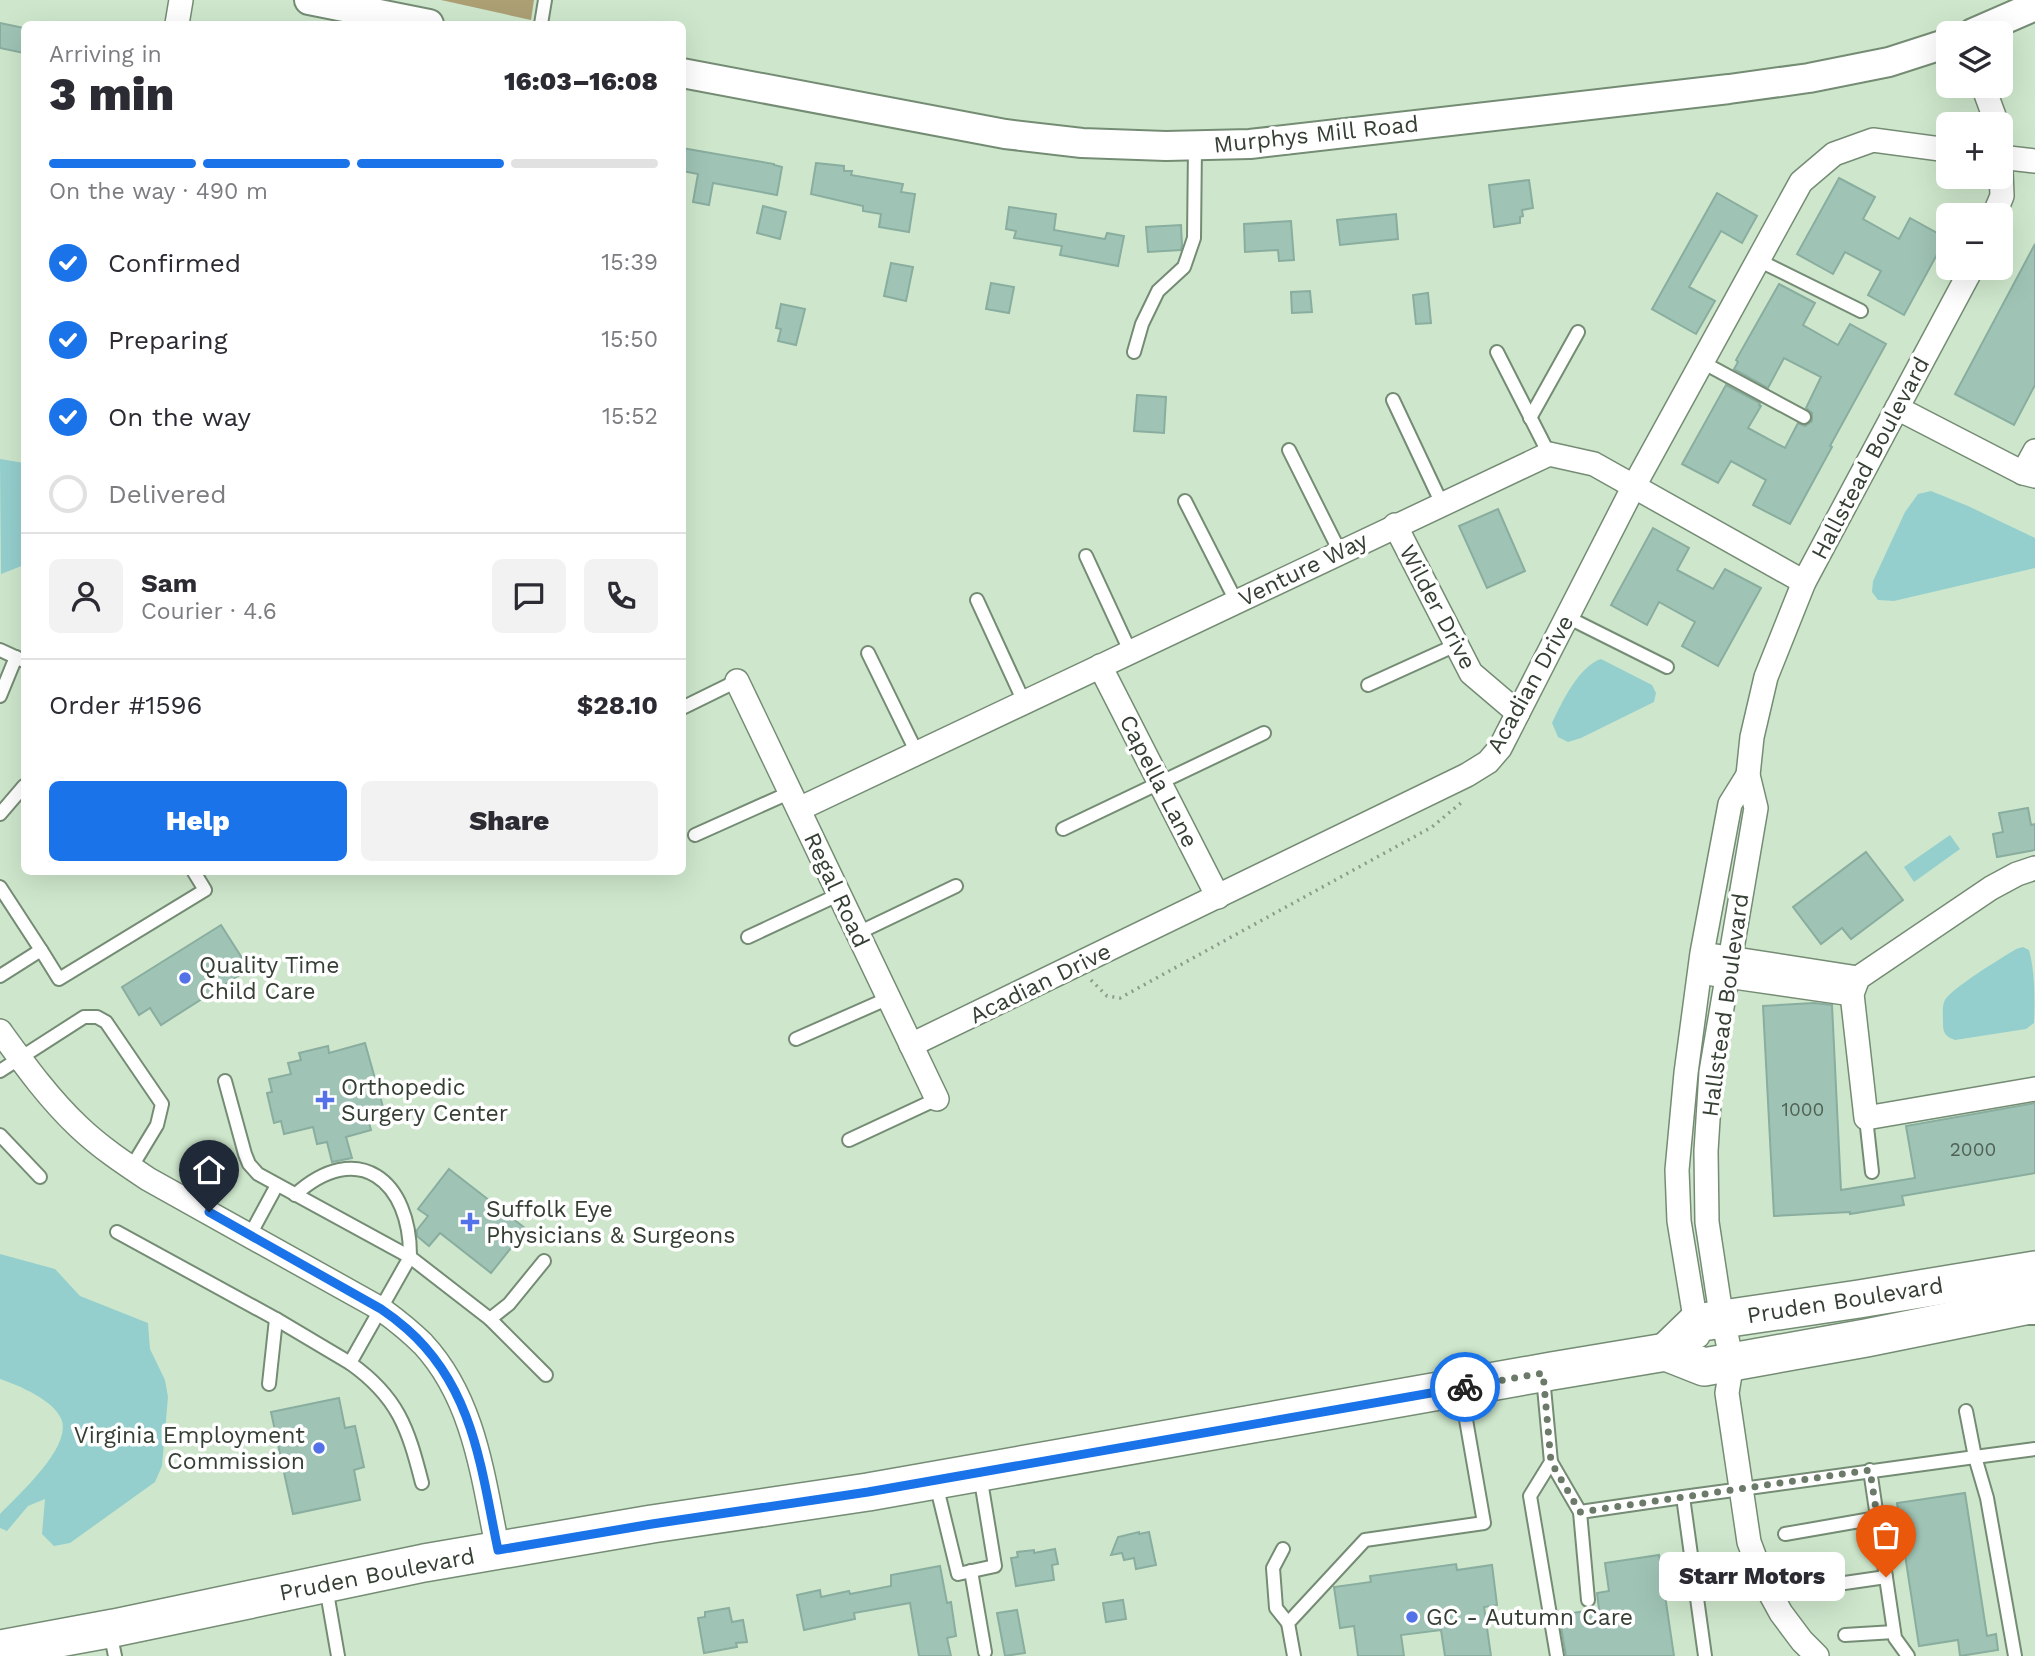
<!DOCTYPE html>
<html lang="en">
<head>
<meta charset="utf-8">
<style>
  :root { --surface:#fff; --page:#f2f2f3; --text:#2b2b33; --muted:#7c7c81; --line:#e1e1e2; --accent:#1a73e8 }
  body { margin:0; font-family:"Work Sans",sans-serif; background:var(--page); color:var(--text); height:100vh; display:flex; flex-direction:column; font-size:26px; white-space:nowrap }
  * { box-sizing:border-box; margin:0 }
  p { font-size:23px; color:var(--muted) }
  .icon { flex:none; width:38px; height:38px; fill:none; stroke:currentColor; stroke-width:2; stroke-linecap:round; stroke-linejoin:round }
  .map { position:relative; flex:1; overflow:hidden }
  .details { position:absolute; left:21px; top:21px; width:665px; height:854px; display:flex; flex-direction:column; background:var(--surface); border-radius:10px; box-shadow:0 7px 28px #0002 }
  .details>* { flex:none }
  .fabs { position:absolute; left:1936px; top:21px; display:grid; gap:14px }
  .fabs a { display:grid; place-items:center; width:77px; height:77px; border-radius:10px; background:var(--surface); box-shadow:0 7px 28px #0002; font-size:35px }
  .pin { position:absolute; display:grid; place-items:center; width:60px; height:60px; color:#fff; margin:-72px -30px; border-radius:50% 50% 50% 0; rotate:-45deg; box-shadow:0 0 7px #0007 }
  .pin .icon { rotate:45deg }
  .courier { position:absolute; display:grid; place-items:center; width:70px; height:70px; margin:-35px; border:5px solid #1a73e8; border-radius:50%; background:#fff; color:#222; box-shadow:0 2px 9px #0007 }
  .bubble { position:absolute; height:49px; border-radius:10px; background:var(--surface); box-shadow:0 7px 28px #0002; font-size:23px; font-weight:800; line-height:49px; text-align:center }
  .summary em { font-style:normal; font-weight:800 }
  .summary div { display:flex; flex-direction:column-reverse }
  .summary { display:flex; align-items:center; justify-content:space-between; height:119px; padding:0 28px }
  h1 { font-size:46px; font-weight:800; line-height:52px }
  .bar { display:grid; grid-template-columns:repeat(4,1fr); gap:10px 7px; align-content:center; height:84px; padding:0 28px }
  .bar i { height:9px; border-radius:5px; background:var(--line) }
  .bar .selected { background:var(--accent) }
  .bar p { grid-column:span 4 }
  .line { display:flex; align-items:center; gap:18px; padding:0 28px; border-top:2px solid var(--line) }
  .line div { flex:1 }
  .round { display:grid; place-items:center; flex:none; width:74px; height:74px; border-radius:10px; background:var(--page) }
  ol { padding:0 28px; list-style:none }
  li { display:flex; align-items:center; gap:21px; height:77px }
  li p { margin-inline-start:auto }
  li .icon { padding:7px; border-radius:50%; background:var(--accent); color:#fff; stroke-width:4 }
  li:last-child { color:var(--muted) }
  li i { width:38px; height:38px; border:4px solid var(--line); border-radius:50% }
  .action { display:flex; gap:14px; margin-top:auto; padding:14px 28px }
  .action a { flex:1; height:80px; border-radius:10px; background:var(--accent); color:#fff; font-size:28px; font-weight:800; line-height:80px; text-align:center }
  .action a+a { background:var(--page); color:var(--text) }
  .map>svg:first-child { display:block }
</style>
</head>
<body>
<div class="map">
<svg width="2035" height="1656" viewBox="0 0 2035 1656">
  <rect width="100%" height="100%" fill="#cee7cc"/>
  <!-- forest -->
  <path fill="#ac9f74" d="M441,0H534L531,20Z"/>
  <!-- water -->
  <g fill="#94cfce">
    <path d="M0,459L24,463V565L1,574Z"/>
    <path d="M1931,491L1968,506L2035,538V568L1894,601L1878,600L1872,592L1873,581L1905,512L1918,494Z"/>
    <path d="M1601,659L1652,685L1656,693L1654,702L1581,738L1568,742L1558,737L1552,723C1561,703 1580,665 1601,659Z"/>
    <path d="M1950,835L1960,849L1914,882L1904,867Z"/>
    <path d="M2023,947L2029,950C2035,971 2035,1001 2034,1023L2026,1029L1955,1040C1946,1037 1943,1033 1943,1024C1943,1017 1942,1008 1944,1002C1949,989 2002,958 2016,949Z"/>
    <path d="M0,1254L55,1269L80,1296L148,1323L150,1349L165,1380L168,1397L162,1466L155,1482L70,1543L54,1546L42,1534L45,1499L28,1506L7,1531L0,1528V1514C18,1495 70,1449 62,1421C56,1401 18,1385 0,1379Z"/>
  </g>
  <!-- building -->
  <g fill="#9fc4b5" stroke="#89ad9f" stroke-width="2">
    <path d="M0,23L24,28V53L0,48Z"/>
    <path d="M682,148L774,164V165L782,167L777,195L713,183L709,205L693,202L698,174L682,171Z"/>
    <path d="M816,163L844,166V171H852L851,175L903,184L901,192L915,194L909,232L879,227L881,214L863,211V206L811,194Z"/>
    <path d="M1839,178L1875,197L1863,219L1899,239L1910,218L1946,238L1904,315L1868,295L1881,271L1845,252L1833,274L1797,254Z"/>
    <path d="M1529,180L1533,208L1522,210L1523,216L1520,217V223L1494,227L1489,185Z"/>
    <path d="M1717,193L1757,216L1742,243L1721,231L1689,287L1715,301L1696,334L1652,309Z"/>
    <path d="M763,206L786,212L780,239L757,233Z"/>
    <path d="M1009,207L1056,214L1054,230L1105,239L1107,233L1124,236L1118,266L1060,255L1062,246L1014,238L1016,231L1006,229Z"/>
    <path d="M1396,214L1398,239L1340,245L1337,220Z"/>
    <path d="M1291,221L1294,260L1279,261L1278,250L1245,252L1244,224Z"/>
    <path d="M1181,225L1182,245L1181,250L1148,252L1146,227Z"/>
    <path d="M2035,244V385L2014,425L1955,394Z"/>
    <path d="M891,263L913,267L906,301L884,296Z"/>
    <path d="M991,283L1014,287L1009,313L986,309Z"/>
    <path d="M1779,284L1815,303L1803,325L1838,345L1850,324L1886,344L1830,446L1832,447L1790,524L1753,505L1766,480L1731,461L1718,483L1682,464L1726,385L1760,403L1759,405L1761,406L1748,428L1785,448L1798,423L1805,426L1812,421V413L1806,408L1821,377L1784,358L1768,388L1734,369L1738,362L1736,360Z"/>
    <path d="M1310,291L1312,312L1292,313L1291,292Z"/>
    <path d="M1428,293L1431,323L1416,324L1413,295Z"/>
    <path d="M781,304L805,309L796,345L778,341L781,329L776,328Z"/>
    <path d="M1137,395L1166,397L1164,433L1134,431Z"/>
    <path d="M1498,509L1525,571L1487,588L1459,526Z"/>
    <path d="M1653,528L1689,548L1677,570L1713,589L1725,569L1761,588L1718,666L1682,646L1695,622L1659,602L1647,625L1611,605Z"/>
    <path d="M2028,808L2031,825L2035,824V850L1997,857L1993,834L2003,832L1999,813Z"/>
    <path d="M1866,852L1903,900L1851,939L1842,928L1821,944L1793,907Z"/>
    <path d="M221,925L249,969L161,1025L150,1008L139,1015L122,987Z"/>
    <path d="M1814,1003L1832,1005L1841,1190L1915,1178L1906,1126L2035,1103V1173L1902,1196L1904,1205L1850,1214V1212L1774,1216L1763,1006Z"/>
    <path d="M365,1043L383,1107L366,1112L371,1130L346,1137L352,1158L332,1162L327,1142L317,1144L313,1127L284,1134L281,1121L274,1123L267,1093L272,1092L269,1079L291,1074L288,1063L301,1060L299,1053L328,1046L329,1053Z"/>
    <path d="M449,1169L526,1229L491,1273L440,1233L429,1246L417,1236V1230L428,1216L418,1209Z"/>
    <path d="M339,1398L345,1428L355,1426L364,1467L354,1470L360,1500L293,1514L271,1412Z"/>
    <path d="M1965,1493L1987,1636L1996,1634L1998,1650L1960,1656L1958,1640L1919,1646L1897,1503Z"/>
    <path d="M1139,1532V1534L1149,1532L1156,1565L1136,1569L1134,1558L1124,1560L1122,1553L1111,1555L1118,1537Z"/>
    <path d="M1055,1549L1058,1564L1052,1565L1054,1580L1016,1586L1011,1558L1018,1557L1017,1552L1034,1550V1553Z"/>
    <path d="M1659,1555L1674,1656H1566L1559,1615L1599,1609L1597,1593L1609,1591L1605,1563Z"/>
    <path d="M1456,1564L1457,1570L1492,1565L1497,1605L1484,1607L1491,1656H1445L1441,1630L1401,1635L1404,1656H1358L1354,1626L1340,1628L1334,1587L1371,1582L1370,1576Z"/>
    <path d="M940,1566L947,1603L951,1602L956,1636L947,1638L951,1656H919L910,1603L854,1613L855,1619L804,1630L797,1595L820,1590L821,1597L849,1591L850,1594L891,1586V1575Z"/>
    <path d="M1123,1600L1126,1619L1106,1622L1103,1603Z"/>
    <path d="M729,1608L732,1622L743,1620L747,1642L736,1643L737,1647L704,1653L698,1618L705,1617V1612Z"/>
    <path d="M1017,1610L1025,1653L1005,1656L997,1613Z"/>
  </g>
  <g fill="none" stroke-linecap="round" stroke-linejoin="round">
    <!-- service casing -->
    <g stroke="#758c74" stroke-width="16">
      <g id="service">
        <path d="M541,24L545,0"/>
        <path d="M1758,260L1861,311"/>
        <path d="M1134,352L1142,324L1158,291L1184,267L1194,238L1195,146"/>
        <path d="M1497,352L1549,454"/>
        <path d="M1702,362L1804,417"/>
        <path d="M1393,400L1442,504"/>
        <path d="M1530,418L1578,332"/>
        <path d="M1289,450L1340,552"/>
        <path d="M1185,501L1236,601"/>
        <path d="M1086,556L1130,651"/>
        <path d="M977,600L1024,702"/>
        <path d="M1567,617L1667,667"/>
        <path d="M0,650L24,661"/>
        <path d="M868,653L917,753"/>
        <path d="M1368,685L1456,645"/>
        <path d="M0,696L16,657"/>
        <path d="M682,708L737,681"/>
        <path d="M0,814L24,786"/>
        <path d="M1063,829L1264,733"/>
        <path d="M695,835L791,792"/>
        <path d="M0,887L41,950"/>
        <path d="M858,933L956,886"/>
        <path d="M748,937L840,894"/>
        <path d="M0,976L41,950L59,979L205,890L194,872"/>
        <path d="M796,1039L889,998"/>
        <path d="M0,1071L84,1017H97L106,1022L162,1104L157,1125L131,1168"/>
        <path d="M225,1081L245,1154L249,1164L258,1174L410,1257L350,1363C398,1397 408,1428 422,1483"/>
        <path d="M1866,1118L1872,1172"/>
        <path d="M0,1135L40,1177"/>
        <path d="M849,1140L937,1099"/>
        <path d="M295,1195C358,1138 411,1181 410,1257L490,1319"/>
        <path d="M117,1232L276,1319L269,1384"/>
        <path d="M250,1235L277,1185"/>
        <path d="M544,1261L509,1304L490,1319L546,1375"/>
        <path d="M276,1319L350,1363"/>
        <path d="M1543,1377L1551,1462L1530,1496L1557,1656"/>
        <path d="M1966,1411L1975,1457L2035,1449"/>
        <path d="M1551,1462L1580,1512L1683,1497"/>
        <path d="M1870,1470L1895,1638L1908,1656"/>
        <path d="M936,1484L958,1574L995,1566L980,1475"/>
        <path d="M1580,1512L1588,1600"/>
        <path d="M1785,1534L1877,1518"/>
        <path d="M1283,1549L1273,1568L1276,1608L1288,1623"/>
        <path d="M971,1571L985,1652"/>
        <path d="M326,1587L338,1656"/>
        <path d="M1810,1588L1886,1577"/>
        <path d="M110,1632L115,1656"/>
        <path d="M1845,1635L1894,1632"/>
        <path d="M1294,1656L1288,1623L1365,1540L1484,1523L1461,1391"/>
        <path d="M1705,1656L1683,1497L1975,1457L1987,1498L2015,1656"/>
      </g>
    </g>
    <!-- minor casing -->
    <g stroke="#758c74" stroke-width="26">
      <g id="minor">
        <path d="M177,24L181,0"/>
        <path d="M1983,86L1997,124"/>
        <path d="M2000,157L2035,161"/>
        <path d="M1994,215L2002,196L2000,146"/>
        <path d="M1897,408L2023,473L2035,476"/>
        <path d="M2023,473L2035,451"/>
        <path d="M1395,525L1471,673L1518,713"/>
        <path d="M1100,666L1218,897"/>
        <path d="M737,681L937,1099"/>
        <path d="M799,809L1549,454L1594,464L1804,582"/>
        <path d="M2035,868L2017,874L1991,888L1858,978L1852,994L1866,1118L2035,1089"/>
        <path d="M1716,956L1858,978"/>
        <path d="M1713,974L1852,994"/>
        <path d="M0,1031C24,1064 49,1099 79,1127C100,1147 124,1163 148,1179L381,1309C396,1320 410,1331 423,1344C475,1400 483,1479 498,1550"/>
        <path d="M911,1045L1467,775L1488,762L1500,748L1634,486L1801,182L1834,154L1873,140L1948,150"/>
        <path d="M1698,1336L1679,1221L1677,1170L1686,1073L1702,953L1730,804L1748,775"/>
        <path d="M1817,1656L1802,1641L1781,1613L1764,1582L1749,1542L1727,1393L1732,1362L1719,1301L1707,1222L1706,1151L1711,1072L1756,808L1748,775L1752,737L1766,677L1804,582L1972,268"/>
      </g>
    </g>
    <!-- tertiary casing -->
    <g stroke="#758c74" stroke-width="32">
      <g id="tertiary">
        <path d="M309,0L429,24"/>
        <path d="M1973,33L2035,6"/>
        <path d="M682,73L1005,134L1082,143L1166,146L1250,144L1729,89L1809,78L1889,62L1948,43"/>
      </g>
    </g>
    <!-- primary casing -->
    <g stroke="#758c74" stroke-width="40">
      <g id="primary">
        <path d="M1666,1352L1696,1323L1859,1299L2035,1270"/>
        <path d="M0,1649L114,1628L424,1563L652,1524L868,1492L1552,1371L1666,1352L1704,1367L1866,1338L2035,1304"/>
      </g>
    </g>
    <!-- motorway casing -->
    <g stroke="#758c74" stroke-width="42">
      <path id="motorway" d="M2026,1305H2035"/>
    </g>
    <!-- path -->
    <path stroke="#8b9d89" stroke-width="3.5" stroke-dasharray="2 5" stroke-linecap="butt" d="M1091,980L1107,996L1120,998L1432,827L1462,802"/>
    <!-- service -->
    <use href="#service" stroke="#fff" stroke-width="12"/>
    <!-- minor -->
    <use href="#minor" stroke="#fff" stroke-width="23"/>
    <!-- tertiary -->
    <use href="#tertiary" stroke="#fff" stroke-width="28"/>
    <!-- primary -->
    <use href="#primary" stroke="#fff" stroke-width="37"/>
    <!-- motorway -->
    <use href="#motorway" stroke="#fff" stroke-width="38"/>
  </g>
  <g fill="none" stroke-linecap="round" stroke-linejoin="round">
    <!-- done -->
    <path stroke="#6b7a69" stroke-width="7" stroke-dasharray="0 12.6" d="M1465,1387L1543,1373L1551,1462L1580,1512L1870,1470L1886,1577"/>
    <!-- route -->
    <path stroke="#1a73e8" stroke-width="9" d="M209,1212L381,1309C390,1315 399,1322 407,1329C474,1388 481,1469 498,1550L652,1524L868,1492L1465,1387"/>
  </g>
  <!-- markers -->
  <g fill="#5372e7" stroke="#fff" stroke-width="2.5">
    <circle cx="185" cy="978" r="7"/>
    <path d="M321.5 1089.5h7v7h7v7h-7v7h-7v-7h-7v-7h7z"/>
    <path d="M466.5 1211.5h7v7h7v7h-7v7h-7v-7h-7v-7h7z"/>
    <circle cx="319" cy="1448" r="7"/>
    <circle cx="1412" cy="1617" r="7"/>
  </g>
  <g text-anchor="middle" stroke-width="7" stroke-linejoin="round" paint-order="stroke">
    <!-- number labels -->
    <g font-size="19" fill="#506054">
      <text x="1803" y="1116">1000</text>
      <text x="1973" y="1156">2000</text>
    </g>
    <!-- street labels -->
    <g font-size="23" fill="#353f34" stroke="#fff">
      <text transform="translate(1316 134) rotate(-6)" y="8">Murphys Mill Road</text>
      <text transform="translate(1870 458) rotate(-62)" y="8">Hallstead Boulevard</text>
      <text transform="translate(1303 569) rotate(-26)" y="8">Venture Way</text>
      <text transform="translate(1438 607) rotate(62)" y="8">Wilder Drive</text>
      <text transform="translate(1530 684) rotate(-61)" y="8">Acadian Drive</text>
      <text transform="translate(1159 781) rotate(63)" y="8">Capella Lane</text>
      <text transform="translate(837 890) rotate(65)" y="8">Regal Road</text>
      <text transform="translate(1040 983) rotate(-26)" y="8">Acadian Drive</text>
      <text transform="translate(1725 1005) rotate(-82)" y="8">Hallstead Boulevard</text>
      <text transform="translate(1845 1300) rotate(-9)" y="8">Pruden Boulevard</text>
      <text transform="translate(377 1574) rotate(-11)" y="8">Pruden Boulevard</text>
    </g>
    <!-- poi labels -->
    <g font-size="23" fill="#353f34" stroke="#fff" text-anchor="start">
      <text x="199" y="973">Quality Time<tspan x="199" dy="26">Child Care</tspan></text>
      <text x="341" y="1095">Orthopedic<tspan x="341" dy="26">Surgery Center</tspan></text>
      <text x="486" y="1217">Suffolk Eye<tspan x="486" dy="26">Physicians &amp; Surgeons</tspan></text>
      <text x="305" y="1443" text-anchor="end">Virginia Employment<tspan x="305" dy="26">Commission</tspan></text>
      <text x="1426" y="1625">GC - Autumn Care</text>
    </g>
  </g>
</svg>
<div class="fabs">
<a><svg class="icon" aria-label="layers" viewBox="0 0 24 24"><path d="M12 4l9 5-9 5-9-5zM3 14l9 5 9-5"/></svg></a>
<a>+</a>
<a>−</a>
</div>
<div class="pin" style="left:1886px;top:1577px;background:#ea580c"><svg class="icon" aria-label="bag" viewBox="0 0 24 24"><path d="M5 8h14l-1 12H6zM9 8a3 3 0 0 1 6 0"/></svg></div>
<div class="pin" style="left:209px;top:1212px;background:#1f2937"><svg class="icon" aria-label="home" viewBox="0 0 24 24"><path d="M3 11l9-7 9 7M6 9v11h12V9"/></svg></div>
<div class="courier" style="left:1465px;top:1387px"><svg class="icon" aria-label="bike" viewBox="0 0 24 24"><circle cx="6" cy="16" r="4"/><circle cx="18" cy="16" r="4"/><path d="M6 16l4-8h5l3 8M10 8l3 8H6M13 5h3"/></svg></div>
<div class="bubble" style="left:1659px;top:1552px;width:186px">Starr Motors</div>
<section class="details">
<div class="summary"><div><h1>3 min</h1><p>Arriving in</p></div><em>16:03–16:08</em></div>
<div class="bar"><i class="selected"></i><i class="selected"></i><i class="selected"></i><i></i><p>On the way · 490 m</p></div>
<ol>
<li><svg class="icon" aria-label="check" viewBox="0 0 24 24"><path d="M5 12l5 5 9-10"/></svg>Confirmed<p>15:39</p></li>
<li><svg class="icon" aria-label="check" viewBox="0 0 24 24"><path d="M5 12l5 5 9-10"/></svg>Preparing<p>15:50</p></li>
<li><svg class="icon" aria-label="check" viewBox="0 0 24 24"><path d="M5 12l5 5 9-10"/></svg>On the way<p>15:52</p></li>
<li><i></i>Delivered</li>
</ol>
<div class="line" style="height:126px"><a class="round"><svg class="icon" aria-label="person" viewBox="0 0 24 24"><circle cx="12" cy="8" r="4"/><path d="M4 21q1-7 8-7t8 7"/></svg></a><div><b>Sam</b><p>Courier · 4.6</p></div><a class="round"><svg class="icon" aria-label="chat" viewBox="0 0 24 24"><path d="M4 5h16v11H9l-5 4z"/></svg></a><a class="round"><svg class="icon" aria-label="phone" viewBox="0 0 24 24"><path d="M5 4h4l2 5-3 2q2 4 5 5l2-3 5 2v4C11 20 4 13 5 4z"/></svg></a></div>
<div class="line" style="height:91px"><div>Order #1596</div><b>$28.10</b></div>
<div class="action"><a>Help</a><a>Share</a></div>
</section>
</div>
</body>
</html>
